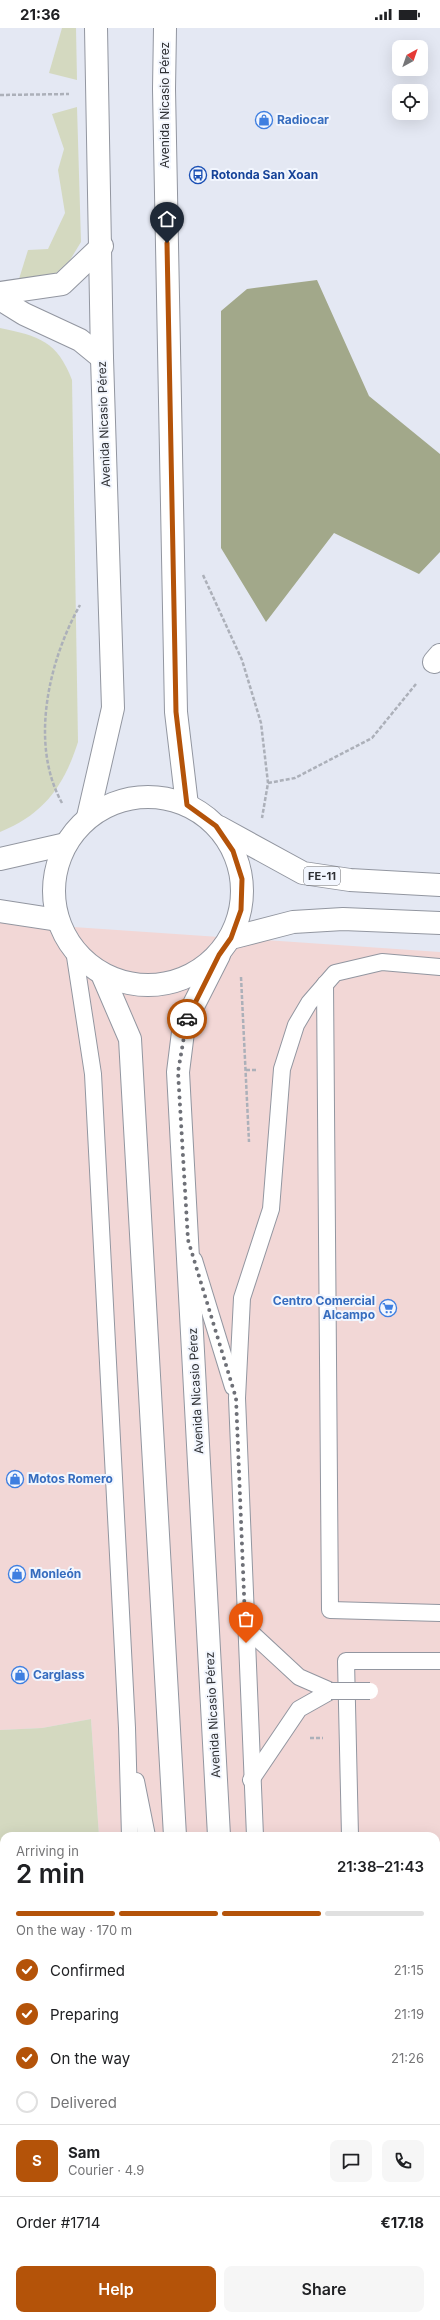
<!DOCTYPE html>
<html lang="en">
<head>
<meta charset="utf-8">
<style>
  :root { --surface:#fff; --page:#f6f6f6; --text:#202124; --muted:#757577; --line:#e0e0e0; --accent:#b45309 }
  body { margin:0; font-family:Inter,sans-serif; background:var(--page); color:var(--text); height:100vh; display:flex; flex-direction:column; font-size:15px; white-space:nowrap }
  * { box-sizing:border-box; margin:0 }
  p { font-size:13px; color:var(--muted) }
  .icon { flex:none; width:22px; height:22px; fill:none; stroke:currentColor; stroke-width:2; stroke-linecap:round; stroke-linejoin:round }
  .map { position:relative; flex:1; overflow:hidden }
  .panel { position:absolute; left:0px; top:1804px; width:440px; height:488px; display:flex; flex-direction:column; background:var(--surface); border-radius:12px 12px 0 0; box-shadow:0 4px 16px #0002 }
  .panel>* { flex:none }
  .needle { width:26px; rotate:40deg }
  .tools { position:absolute; left:392px; top:12px; display:grid; gap:8px }
  .tools a { display:grid; place-items:center; width:36px; height:36px; border-radius:8px; background:var(--surface); box-shadow:0 4px 16px #0002; font-size:20px }
  .pin { position:absolute; display:grid; place-items:center; width:34px; height:34px; color:#fff; margin:-41px -17px; border-radius:50% 50% 50% 0; rotate:-45deg; box-shadow:0 0 4px #0007 }
  .pin .icon { rotate:45deg }
  .courier { position:absolute; display:grid; place-items:center; width:40px; height:40px; margin:-20px; border:3px solid #b45309; border-radius:50%; background:#fff; color:#222; box-shadow:0 1px 5px #0007 }
  .summary em { font-style:normal; font-weight:600 }
  .summary div { display:flex; flex-direction:column-reverse }
  .summary { display:flex; align-items:center; justify-content:space-between; height:68px; padding:0 16px }
  h1 { font-size:26px; font-weight:600; line-height:30px }
  .bar { display:grid; grid-template-columns:repeat(4,1fr); gap:6px 4px; align-content:center; height:48px; padding:0 16px }
  .bar i { height:5px; border-radius:3px; background:var(--line) }
  .bar .active { background:var(--accent) }
  .bar p { grid-column:span 4 }
  .line { display:flex; align-items:center; gap:10px; padding:0 16px; border-top:1px solid var(--line) }
  .line div { flex:1 }
  .round { display:grid; place-items:center; flex:none; width:42px; height:42px; border-radius:8px; background:var(--page) }
  ol { padding:0 16px; list-style:none }
  li { display:flex; align-items:center; gap:12px; height:44px }
  li p { margin-inline-start:auto }
  li .icon { padding:4px; border-radius:50%; background:var(--accent); color:#fff; stroke-width:4 }
  li:last-child { color:var(--muted) }
  li i { width:22px; height:22px; border:2px solid var(--line); border-radius:50% }
  .action { display:flex; gap:8px; margin-top:auto; padding:8px 16px }
  .action a { flex:1; height:46px; border-radius:8px; background:var(--accent); color:#fff; font-size:16px; font-weight:600; line-height:46px; text-align:center }
  .action a+a { background:var(--page); color:var(--text) }
  .status { display:flex; justify-content:space-between; align-items:center; height:28px; padding:0 20px; background:var(--surface); direction:ltr }
  .status svg { height:11px; fill:currentColor }
  .map>svg:first-child { display:block }
</style>
</head>
<body>
<div class="status"><b>21:36</b><svg viewBox="0 0 49 12"><path d="M0 12V9h3v3zM5 12V6h3v6zM10 12V3h3v9zM15 12V0h3v12zM26 1h20v11H26zM47 4h2v5h-2z"/></svg></div>
<div class="map">
<svg width="440" height="2292" viewBox="0 0 440 2292">
  <rect width="100%" height="100%" fill="#e4e8f3"/>
  <!-- industrial -->
  <path fill="#f2d7d6" d="M0,894L440,924V2292H92V2288H436V1808H99L91,1691L42,1700L0,1702Z"/>
  <!-- green -->
  <g fill="#d4d9c0">
    <path d="M62,0H76L77,52L49,45Z"/>
    <path d="M77,79L81,214L70,232L53,248L19,251L28,222L48,221L65,185L58,142L64,121L52,86Z"/>
    <path d="M0,300C39,308 57,313 72,352L78,714C64,758 44,786 0,804Z"/>
    <path d="M91,1691L99,1808H4V2129L0,2130V1702L42,1700Z"/>
    <path d="M201,2288H225L224,2292H201Z"/>
  </g>
  <!-- forest -->
  <path fill="#a2a88a" d="M317,252L369,368L440,426V524L419,546L334,505L266,594L221,520V283L247,261Z"/>
  <g fill="none" stroke-linecap="round" stroke-linejoin="round">
    <!-- lane casing -->
    <g stroke="#9296a0" stroke-width="18">
      <g id="lane">
        <path d="M74,922L93,1046L127,1700L130,1808"/>
        <path d="M325,956L330,1582L440,1585"/>
        <path d="M194,1232L233,1359"/>
        <path d="M245,1599L299,1649L331,1663"/>
        <path d="M251,1752L299,1681L331,1663"/>
        <path d="M136,1753L147,1808"/>
        <path d="M255,1808L237,1370L242,1270L271,1181L282,1041L296,997L309,975L335,945L382,934L440,939"/>
        <path d="M350,1808L346,1633H440"/>
        <path d="M436,2053L440,2054"/>
        <path d="M138,2288L141,2292"/>
      </g>
    </g>
    <!-- street casing -->
    <g stroke="#9296a0" stroke-width="24">
      <g id="street">
        <path d="M434,634L440,627"/>
        <path d="M436,2159H440"/>
        <path d="M0,2169L4,2168"/>
        <path d="M0,2223H4"/>
        <path d="M284,2292L286,2288"/>
      </g>
    </g>
    <!-- highway casing -->
    <g stroke="#9296a0" stroke-width="24">
      <g id="highway">
        <path d="M165,0L164,61L176,684L187,777"/>
        <path d="M0,265L62,256L102,218"/>
        <path d="M0,271L24,286L80,312L102,330"/>
        <circle cx="148" cy="863" r="94"/>
        <path d="M88,789L113,680L102,330L96,0"/>
        <path d="M219,799L303,845L350,852L440,857"/>
        <path d="M0,831L66,816"/>
        <path d="M0,883L58,892"/>
        <path d="M231,910L293,894L343,891L440,895"/>
        <path d="M219,927L184,996L178,1044L219,1808"/>
        <path d="M102,946L130,1011L175,1808"/>
        <path d="M187,2288V2292"/>
        <path d="M241,2292L242,2288"/>
      </g>
    </g>
    <!-- path -->
    <g stroke="#acb0b9" stroke-width="2.5" stroke-dasharray="4 2" stroke-linecap="butt">
      <path d="M0,67L69,66"/>
      <path d="M203,547L242,632L261,695L268,755L262,790"/>
      <path d="M268,755L295,750L372,710L416,656"/>
      <path d="M62,775C29,716 49,632 80,577"/>
      <path d="M241,949L249,1114"/>
      <path d="M246,1042H257"/>
      <path d="M310,1710H323"/>
    </g>
    <!-- lane -->
    <use href="#lane" stroke="#fff" stroke-width="16"/>
    <!-- street -->
    <use href="#street" stroke="#fff" stroke-width="22"/>
    <!-- highway -->
    <use href="#highway" stroke="#fff" stroke-width="22"/>
    <!-- lane-bridge casing -->
    <g stroke="#9296a0" stroke-width="18" stroke-linecap="butt">
      <path id="lane-bridge" d="M331,1663H370"/>
    </g>
    <!-- lane-bridge -->
    <use href="#lane-bridge" stroke="#fff" stroke-width="16"/>
  </g>
  <g fill="none" stroke-linecap="round" stroke-linejoin="round">
    <!-- done -->
    <path stroke="#6e7077" stroke-width="4" stroke-dasharray="0 7.2" d="M187,991L178,1044L188,1212L236,1370L246,1615"/>
    <!-- route -->
    <path stroke="#b45309" stroke-width="5" d="M167,215L176,684L187,777L216,798L233,823L242,851L241,882L231,910L219,927L187,991"/>
  </g>
  <!-- icons -->
  <defs>
    <g id="shop-ring" transform="scale(0.9)"><circle r="9.5" fill="#f2f6fe" stroke="#3f7fe0" stroke-width="1.5"/><path d="M-5-2.5h2.3a2.7 3.5 0 0 1 5.4 0H5L5.5 6h-11ZM-1.5-2.5h3a1.5 2.3 0 0 0-3 0Z" fill="#3f7fe0"/></g>
    <g id="bus-ring" transform="scale(0.9)"><circle r="9.5" fill="#f2f6fe" stroke="#1a4fb4" stroke-width="1.5"/><path d="M-5-6H5V4H4V6H2V4H-2V6H-4V4H-5ZM-3.5-4V0h7V-4ZM-3.5 1.2v1.5H-2V1.2ZM2 1.2v1.5H3.5V1.2Z" fill="#1a4fb4"/></g>
    <g id="supermarket-ring" transform="scale(0.9)"><circle r="9.5" fill="#f2f6fe" stroke="#3f7fe0" stroke-width="1.5"/><path d="M-6-5.5h2.5l.6 2H6L4.5 2H-2.5L-4.4-4H-6ZM-1.5 3.2a1.3 1.3 0 1 0 .1 0ZM3 3.2a1.3 1.3 0 1 0 .1 0Z" fill="#3f7fe0"/></g>
  </defs>
  <g fill-rule="evenodd">
    <use href="#shop-ring" x="264" y="92"/>
    <use href="#bus-ring" x="198" y="147"/>
    <use href="#supermarket-ring" x="388" y="1280"/>
    <use href="#shop-ring" x="15" y="1451"/>
    <use href="#shop-ring" x="17" y="1546"/>
    <use href="#shop-ring" x="20" y="1647"/>
  </g>
  <g text-anchor="middle" stroke-width="4" stroke-linejoin="round" paint-order="stroke">
    <!-- shield labels -->
    <rect fill="#f2f6fe" stroke="#696b71" stroke-width="1" x="304" y="839" width="36" height="18" rx="3"/>
    <g font-size="11" font-weight="bold" fill="#2e3034">
      <text x="322" y="852">FE-11</text>
    </g>
    <!-- street labels -->
    <g font-size="12" fill="#2e3034" stroke="#f2f6fe">
      <text transform="translate(165 77) rotate(-90)" y="4">Avenida Nicasio Pérez</text>
      <text transform="translate(104 396) rotate(-92)" y="4">Avenida Nicasio Pérez</text>
      <text transform="translate(196 1363) rotate(-93)" y="4">Avenida Nicasio Pérez</text>
      <text transform="translate(213 1687) rotate(-93)" y="4">Avenida Nicasio Pérez</text>
    </g>
    <!-- shop labels -->
    <g font-size="12" font-weight="bold" fill="#366cbe" stroke="#f2f6fe" text-anchor="start">
      <text x="277" y="96">Radiocar</text>
      <text x="375" y="1277" text-anchor="end">Centro Comercial<tspan x="375" dy="14">Alcampo</tspan></text>
      <text x="28" y="1455">Motos Romero</text>
      <text x="30" y="1550">Monleón</text>
      <text x="33" y="1651">Carglass</text>
    </g>
    <!-- transit labels -->
    <g font-size="12" font-weight="bold" fill="#164399" stroke="#f2f6fe" text-anchor="start">
      <text x="211" y="151">Rotonda San Xoan</text>
    </g>
  </g>
</svg>
<div class="tools">
<a><svg class="needle" viewBox="-14 -14 28 28"><path d="M0-13l5 13h-10z" fill="#e53935"/><path d="M0 13l5-13h-10z" fill="#757577"/></svg></a>
<a><svg class="icon" aria-label="locate" viewBox="0 0 24 24"><circle cx="12" cy="12" r="6"/><path d="M12 2v4M12 18v4M2 12h4M18 12h4"/></svg></a>
</div>
<div class="pin" style="left:246px;top:1615px;background:#ea580c"><svg class="icon" aria-label="bag" viewBox="0 0 24 24"><path d="M5 8h14l-1 12H6zM9 8a3 3 0 0 1 6 0"/></svg></div>
<div class="pin" style="left:167px;top:215px;background:#1f2937"><svg class="icon" aria-label="home" viewBox="0 0 24 24"><path d="M3 11l9-7 9 7M6 9v11h12V9"/></svg></div>
<div class="courier" style="left:187px;top:991px"><svg class="icon" aria-label="car" viewBox="0 0 24 24"><path d="M5 17H2v-5l4-1 3-4h7l3 4 3 1v5h-3M9 17h6M6 11h13"/><circle cx="7" cy="17" r="2"/><circle cx="17" cy="17" r="2"/></svg></div>
<section class="panel">
<div class="summary"><div><h1>2 min</h1><p>Arriving in</p></div><em>21:38–21:43</em></div>
<div class="bar"><i class="active"></i><i class="active"></i><i class="active"></i><i></i><p>On the way · 170 m</p></div>
<ol>
<li><svg class="icon" aria-label="check" viewBox="0 0 24 24"><path d="M5 12l5 5 9-10"/></svg>Confirmed<p>21:15</p></li>
<li><svg class="icon" aria-label="check" viewBox="0 0 24 24"><path d="M5 12l5 5 9-10"/></svg>Preparing<p>21:19</p></li>
<li><svg class="icon" aria-label="check" viewBox="0 0 24 24"><path d="M5 12l5 5 9-10"/></svg>On the way<p>21:26</p></li>
<li><i></i>Delivered</li>
</ol>
<div class="line" style="height:72px"><b class="round" style="background:var(--accent);color:#fff">S</b><div><b>Sam</b><p>Courier · 4.9</p></div><a class="round"><svg class="icon" aria-label="chat" viewBox="0 0 24 24"><path d="M4 5h16v11H9l-5 4z"/></svg></a><a class="round"><svg class="icon" aria-label="phone" viewBox="0 0 24 24"><path d="M5 4h4l2 5-3 2q2 4 5 5l2-3 5 2v4C11 20 4 13 5 4z"/></svg></a></div>
<div class="line" style="height:52px"><div>Order #1714</div><b>€17.18</b></div>
<div class="action"><a>Help</a><a>Share</a></div>
</section>
</div>
</body>
</html>
